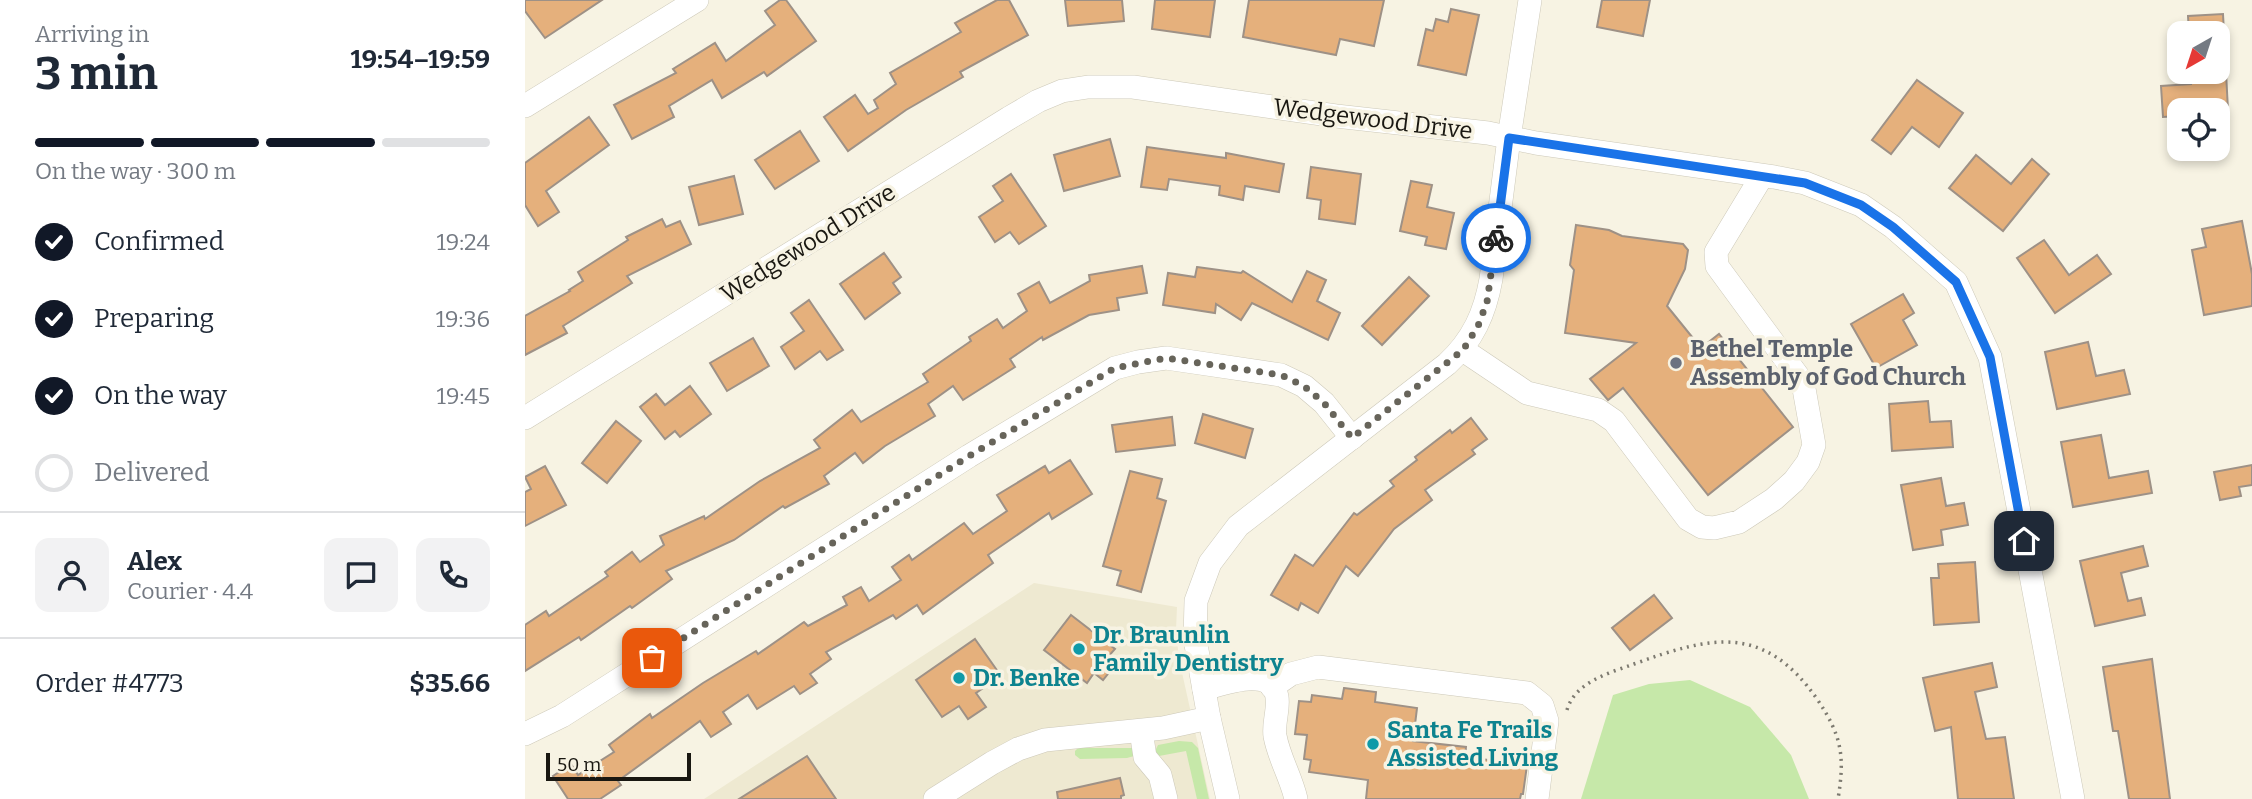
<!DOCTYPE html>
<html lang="en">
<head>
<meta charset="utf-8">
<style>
  :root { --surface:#fff; --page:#f2f2f3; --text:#1f2937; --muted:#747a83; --line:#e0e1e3; --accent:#111827 }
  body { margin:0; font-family:Bitter,serif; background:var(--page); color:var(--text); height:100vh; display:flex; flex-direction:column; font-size:26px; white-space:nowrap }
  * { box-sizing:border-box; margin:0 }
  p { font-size:23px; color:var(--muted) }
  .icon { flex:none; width:38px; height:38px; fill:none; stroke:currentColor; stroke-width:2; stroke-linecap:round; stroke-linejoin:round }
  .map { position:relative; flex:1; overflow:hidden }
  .drawer { display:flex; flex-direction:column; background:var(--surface); width:525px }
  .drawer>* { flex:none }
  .needle { width:46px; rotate:219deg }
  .controls { position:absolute; left:1642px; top:21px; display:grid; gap:14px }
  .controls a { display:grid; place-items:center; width:63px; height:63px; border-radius:14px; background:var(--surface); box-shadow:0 4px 10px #0003; font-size:35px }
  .scale { position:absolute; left:21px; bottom:18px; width:145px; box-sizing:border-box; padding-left:7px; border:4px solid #191711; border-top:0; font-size:19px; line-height:24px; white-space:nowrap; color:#191711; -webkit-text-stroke:5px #f7f3e3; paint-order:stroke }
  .pin { position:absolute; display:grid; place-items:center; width:60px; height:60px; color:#fff; margin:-30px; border-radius:14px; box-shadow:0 4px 10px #0006 }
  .courier { position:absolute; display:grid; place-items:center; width:70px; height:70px; margin:-35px; border:5px solid #1a73e8; border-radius:50%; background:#fff; color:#222; box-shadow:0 2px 9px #0007 }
  .overview em { font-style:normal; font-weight:700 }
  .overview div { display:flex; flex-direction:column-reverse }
  .overview { display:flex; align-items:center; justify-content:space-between; height:119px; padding:0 35px }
  h1 { font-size:46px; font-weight:700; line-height:52px }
  .bar { display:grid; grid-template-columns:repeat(4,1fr); gap:10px 7px; align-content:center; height:84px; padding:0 35px }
  .bar i { height:9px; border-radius:5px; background:var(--line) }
  .bar .active { background:var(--accent) }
  .bar p { grid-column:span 4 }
  .line { display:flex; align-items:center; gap:18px; padding:0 35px; border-top:2px solid var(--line) }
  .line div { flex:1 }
  .round { display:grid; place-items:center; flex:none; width:74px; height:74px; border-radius:14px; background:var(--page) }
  ol { padding:0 35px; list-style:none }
  li { display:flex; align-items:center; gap:21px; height:77px }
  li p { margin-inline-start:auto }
  li .icon { padding:7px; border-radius:50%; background:var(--accent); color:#fff; stroke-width:4 }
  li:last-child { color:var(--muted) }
  li i { width:38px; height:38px; border:4px solid var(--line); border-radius:50% }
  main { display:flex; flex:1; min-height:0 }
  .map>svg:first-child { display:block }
</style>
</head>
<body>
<main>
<section class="drawer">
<div class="overview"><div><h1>3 min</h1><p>Arriving in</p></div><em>19:54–19:59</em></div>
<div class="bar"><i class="active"></i><i class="active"></i><i class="active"></i><i></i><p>On the way · 300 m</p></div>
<ol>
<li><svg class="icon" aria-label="check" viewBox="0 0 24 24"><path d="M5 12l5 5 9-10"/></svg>Confirmed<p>19:24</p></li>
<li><svg class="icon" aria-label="check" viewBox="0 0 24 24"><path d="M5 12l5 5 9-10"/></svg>Preparing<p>19:36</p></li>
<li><svg class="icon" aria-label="check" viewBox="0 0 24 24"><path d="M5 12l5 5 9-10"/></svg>On the way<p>19:45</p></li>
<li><i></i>Delivered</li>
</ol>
<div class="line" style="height:126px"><a class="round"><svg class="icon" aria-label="person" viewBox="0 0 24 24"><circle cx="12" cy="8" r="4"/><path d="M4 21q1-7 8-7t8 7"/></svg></a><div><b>Alex</b><p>Courier · 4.4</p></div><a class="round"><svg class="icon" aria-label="chat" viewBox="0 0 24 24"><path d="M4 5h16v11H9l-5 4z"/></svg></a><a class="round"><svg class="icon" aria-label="phone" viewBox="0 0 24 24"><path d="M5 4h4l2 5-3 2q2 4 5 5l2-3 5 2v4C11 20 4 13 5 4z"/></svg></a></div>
<div class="line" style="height:91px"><div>Order #4773</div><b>$35.66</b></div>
</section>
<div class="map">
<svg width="1727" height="799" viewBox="0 0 1727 799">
  <rect width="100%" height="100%" fill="#f7f3e3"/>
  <!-- built -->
  <path fill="#eee9d1" d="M509,583L652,607L651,630L654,659L685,799H179Z"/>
  <!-- green -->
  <g fill="#c6e8a9">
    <path d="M1165,680L1225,707L1266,755L1284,799H1056L1088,695L1124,684Z"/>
    <path d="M654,741L667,742L673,748L684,799H672L661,751L634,756L631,755L630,751L633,745Z"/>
    <path d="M553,748H608L609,756L602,758L555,759L550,755V751Z"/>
  </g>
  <!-- building -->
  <g fill="#e5b07c" stroke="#9e9186" stroke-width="2">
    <path d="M0,0H77L20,38L0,11Z"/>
    <path d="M255,0H261L291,41L242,76L239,72L197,98L187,80L144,106L149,117L107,139L89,105L151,73L148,69L190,43L201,61L250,25L240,11Z"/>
    <path d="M472,0H484L503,35L435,72L438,77L381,110L323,151L299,117L330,95L343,114L353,108L349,100L371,84L365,73L436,32L430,23Z"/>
    <path d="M540,0H597L599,21L543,26Z"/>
    <path d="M630,0H690L685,37L627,29Z"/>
    <path d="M724,0H859L849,46L815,39L811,55L718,37Z"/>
    <path d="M1077,0H1125L1118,36L1072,27Z"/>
    <path d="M926,9L954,15L941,75L893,65L901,29L908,31L911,19L923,22Z"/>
    <path d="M1698,14L1699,33H1664L1663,16Z"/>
    <path d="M1666,72H1701L1703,110H1654V116L1638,117L1636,86L1666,84Z"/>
    <path d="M1392,80L1438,113L1414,147L1387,127L1366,154L1347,140Z"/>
    <path d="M64,117L84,145L21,191L34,212L13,226L0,205V163Z"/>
    <path d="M275,131L294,161L250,189L230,160Z"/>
    <path d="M585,139L595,176L539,191L529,155Z"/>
    <path d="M622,147L701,158V153L759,164L754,192L720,186L718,200L694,195L695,186L644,179L642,190L616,187Z"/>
    <path d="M1451,155L1486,184L1507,159L1524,174L1478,231L1424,188Z"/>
    <path d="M786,167L836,174L830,224L794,219L796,200L782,198Z"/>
    <path d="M486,174L521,226L494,244L485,232L470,242L454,217L478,201L468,186Z"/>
    <path d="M209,176L218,214L174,225L164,187Z"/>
    <path d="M886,181L907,185L902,207L929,213L921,249L900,245L902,237L875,231Z"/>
    <path d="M137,219L141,227L155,221L166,244L102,276L107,283L38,326L42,333L0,355V316L45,291L44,290L58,281L53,272L103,240L101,237Z"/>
    <path d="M1717,221L1727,274V306L1679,315L1667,250L1681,247L1677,229Z"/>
    <path d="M1051,225L1084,230L1097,236L1158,244L1163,250L1160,269L1142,306L1176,348L1194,334L1268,427L1183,495L1098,388L1083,400L1065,379L1111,343L1040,333L1049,270L1045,265Z"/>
    <path d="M1519,240L1544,275L1572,255L1586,274L1530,313L1492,258Z"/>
    <path d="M359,253L376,277L368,283L375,293L340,319L315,284Z"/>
    <path d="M617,266L622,293L592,298L594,310L564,315L518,340L517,337L485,359L490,367L438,400L428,386L403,404L410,416L360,446L338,463L330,453L299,476L304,484L260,508L258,506L209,540L141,571L147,579L107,608L105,606L56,640L54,637L0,671V625L21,611L24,616L83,576L80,572L107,552L115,562L139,545L135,536L179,516L180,519L235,481L295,448L289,440L327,410L336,422L403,382L398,374L446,341L444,337L472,319L478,328L502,311L493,294L514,282L525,303L565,281L564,275Z"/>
    <path d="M672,267L716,273L718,271L767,302L782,271L801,280L792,301L815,313L803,340L727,303L716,320L691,304L690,313L638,305L643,273L670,277Z"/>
    <path d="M884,277L904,296L857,345L837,326Z"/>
    <path d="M1378,294L1389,313L1378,320L1392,345L1351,368L1326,324Z"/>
    <path d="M284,300L318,350L302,360L295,351L270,369L256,347L279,331L266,313Z"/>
    <path d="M228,338L244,366L202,391L185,363Z"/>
    <path d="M1563,342L1571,376L1599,370L1605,394L1532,409L1520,352Z"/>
    <path d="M165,386L186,414L155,437L150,431L140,439L115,407L131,394L140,405Z"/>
    <path d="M1403,401L1405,422L1426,421L1428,447L1367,451L1364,404Z"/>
    <path d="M678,414L728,429L720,458L670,443Z"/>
    <path d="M647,417L650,445L591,452L587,425Z"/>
    <path d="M946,418L962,439L947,450L950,454L900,490L907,500L869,529L833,576L821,566L793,613L776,603L773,610L746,595L770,555L788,566L829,513L832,515L869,486L865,481L892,460L890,457L925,430L927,433Z"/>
    <path d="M91,421L116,441L82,483L57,463Z"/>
    <path d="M1576,435L1584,478L1623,471L1627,493L1548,507L1536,442Z"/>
    <path d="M545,460L567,494L527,519L524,513L463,555L468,563L398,614L392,605L371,619L368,615L301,652L306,659L285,674L292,683L275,694L269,686L232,709L223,695L198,712L206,724L186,737L175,721L93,781L96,785L75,799H43L28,776L46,764L53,775L89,752L84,745L125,714L127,718L178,683L231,651L233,654L279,622L283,626L322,605L318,597L336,587L344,601L376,580L367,567L384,555L387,560L439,523L448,534L482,511L472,495L520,466L524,473Z"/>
    <path d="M1727,465V485L1714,487L1716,496L1695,500L1689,472Z"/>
    <path d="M20,466L41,505L0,526V492L6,489L0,477Z"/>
    <path d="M605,471L637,479L632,498L641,501L616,592L592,585L596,571L578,566Z"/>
    <path d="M1416,478L1421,506L1439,503L1443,525L1416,530L1418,545L1388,550L1376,485Z"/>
    <path d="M1618,546L1623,566L1596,573L1603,601L1616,598L1620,615L1570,626L1555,561Z"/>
    <path d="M1450,562L1454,622L1409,625L1406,578H1414L1413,564Z"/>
    <path d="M1129,595L1147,618L1105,650L1087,628Z"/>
    <path d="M546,615L590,649L581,659L590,665L578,680L569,673L562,683L519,650Z"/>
    <path d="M450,639L476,676L451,693L461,707L443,719L434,706L417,717L391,680Z"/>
    <path d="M1627,659L1645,799H1604L1593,731H1588L1578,667Z"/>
    <path d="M1467,663L1472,687L1450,692L1461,739L1480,737L1489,799H1433L1426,727L1410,731L1398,678Z"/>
    <path d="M819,688L851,692L850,702L892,708L888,741L941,747L940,757L1002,765L998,794H996L995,799H841L843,780L784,772L786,760L779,759L782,735L770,734L774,701L786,702L787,695L817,699Z"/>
    <path d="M282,756L311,799H214Z"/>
    <path d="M595,778L599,795L596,796V799H533L532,792Z"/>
  </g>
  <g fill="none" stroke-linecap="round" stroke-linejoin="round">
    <!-- minor casing -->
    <g stroke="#cdc9b9" stroke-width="24">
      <g id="minor">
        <path d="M0,106L172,0"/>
        <path d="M938,350L1002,393L1073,410L1089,421L1163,519L1177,527L1189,528L1214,522L1249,499L1269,481L1283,462L1289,445L1278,383L1192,266L1191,252L1237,176"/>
        <path d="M0,418L484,118L513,101L537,91L563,87H608L811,116L963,133L1011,143L1249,177L1280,183L1336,205L1368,227L1431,282L1465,357L1548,799"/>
        <path d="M747,687L766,674L793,667L1002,693L1017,705L1022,721L1012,799"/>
        <path d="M679,689C698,684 748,665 752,697C754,710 748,723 750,736C754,758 766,777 771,799"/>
        <path d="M616,731L620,757L635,775L641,799"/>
        <path d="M0,734L37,716L444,456L590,368L613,362L641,358L756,375L779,386L799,403L827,438"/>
        <path d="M410,799L467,763L493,749L520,740L638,728L684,718"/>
        <path d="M703,799L684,718L670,639L671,601L685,563L713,526L922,364C948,340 960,313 966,279L984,138L1005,0"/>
      </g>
    </g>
    <!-- path -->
    <path stroke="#7d7a70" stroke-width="3.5" stroke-dasharray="2 5" stroke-linecap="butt" d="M1042,710C1050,682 1084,673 1109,664C1186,636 1239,623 1292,699C1317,736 1320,756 1313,799"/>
    <!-- minor -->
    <use href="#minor" stroke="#fff" stroke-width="23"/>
  </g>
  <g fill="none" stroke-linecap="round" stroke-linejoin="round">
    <!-- done -->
    <path stroke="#67645a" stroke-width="7" stroke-dasharray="0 12.6" d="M127,658L444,456L590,368L641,358L756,375L779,386L799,403L827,438L938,350L953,326L962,302L971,238"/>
    <!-- route -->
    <path stroke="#1a73e8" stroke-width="9" d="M971,238L984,138L1280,183L1336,205L1368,227L1431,282L1465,357L1499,541"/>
  </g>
  <!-- markers -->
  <circle fill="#6b7280" stroke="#f7f3e3" stroke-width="2.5" cx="1151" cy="363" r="7"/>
  <g fill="#0f9aa8" stroke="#f7f3e3" stroke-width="2.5">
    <circle cx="554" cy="649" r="7"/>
    <circle cx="434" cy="678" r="7"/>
    <circle cx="848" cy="744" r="7"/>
  </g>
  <g text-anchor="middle" stroke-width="7" stroke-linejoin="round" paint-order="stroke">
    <!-- street labels -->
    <g font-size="24" fill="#191711" stroke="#f7f3e3">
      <text transform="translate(848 119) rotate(7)" y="8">Wedgewood Drive</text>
      <text transform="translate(283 243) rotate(-32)" y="8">Wedgewood Drive</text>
    </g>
    <!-- worship labels -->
    <g font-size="24" font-weight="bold" fill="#5b616d" stroke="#f7f3e3" text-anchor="start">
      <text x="1165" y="357">Bethel Temple<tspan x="1165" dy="28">Assembly of God Church</tspan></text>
    </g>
    <!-- culture labels -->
    <g font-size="24" font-weight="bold" fill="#0d838f" stroke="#f7f3e3" text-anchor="start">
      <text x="568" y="643">Dr. Braunlin<tspan x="568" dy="28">Family Dentistry</tspan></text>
      <text x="448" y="686">Dr. Benke</text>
      <text x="862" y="738">Santa Fe Trails<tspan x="862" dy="28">Assisted Living</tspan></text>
    </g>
  </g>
</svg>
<div class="controls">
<a><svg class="needle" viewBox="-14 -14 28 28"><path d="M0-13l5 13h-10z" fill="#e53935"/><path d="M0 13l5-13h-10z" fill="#747a83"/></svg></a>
<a><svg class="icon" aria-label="locate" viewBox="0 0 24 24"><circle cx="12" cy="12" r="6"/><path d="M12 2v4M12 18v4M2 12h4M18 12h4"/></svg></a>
</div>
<div class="scale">50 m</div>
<div class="pin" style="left:127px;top:658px;background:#ea580c"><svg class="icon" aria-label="bag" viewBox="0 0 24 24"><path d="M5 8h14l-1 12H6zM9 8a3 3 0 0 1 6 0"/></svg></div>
<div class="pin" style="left:1499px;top:541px;background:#1f2937"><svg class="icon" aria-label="home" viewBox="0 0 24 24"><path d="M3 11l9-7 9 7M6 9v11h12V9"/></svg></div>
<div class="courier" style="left:971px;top:238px"><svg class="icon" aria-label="bike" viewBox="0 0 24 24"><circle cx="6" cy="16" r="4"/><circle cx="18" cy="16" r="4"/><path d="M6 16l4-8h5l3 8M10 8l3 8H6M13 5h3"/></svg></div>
</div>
</main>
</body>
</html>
